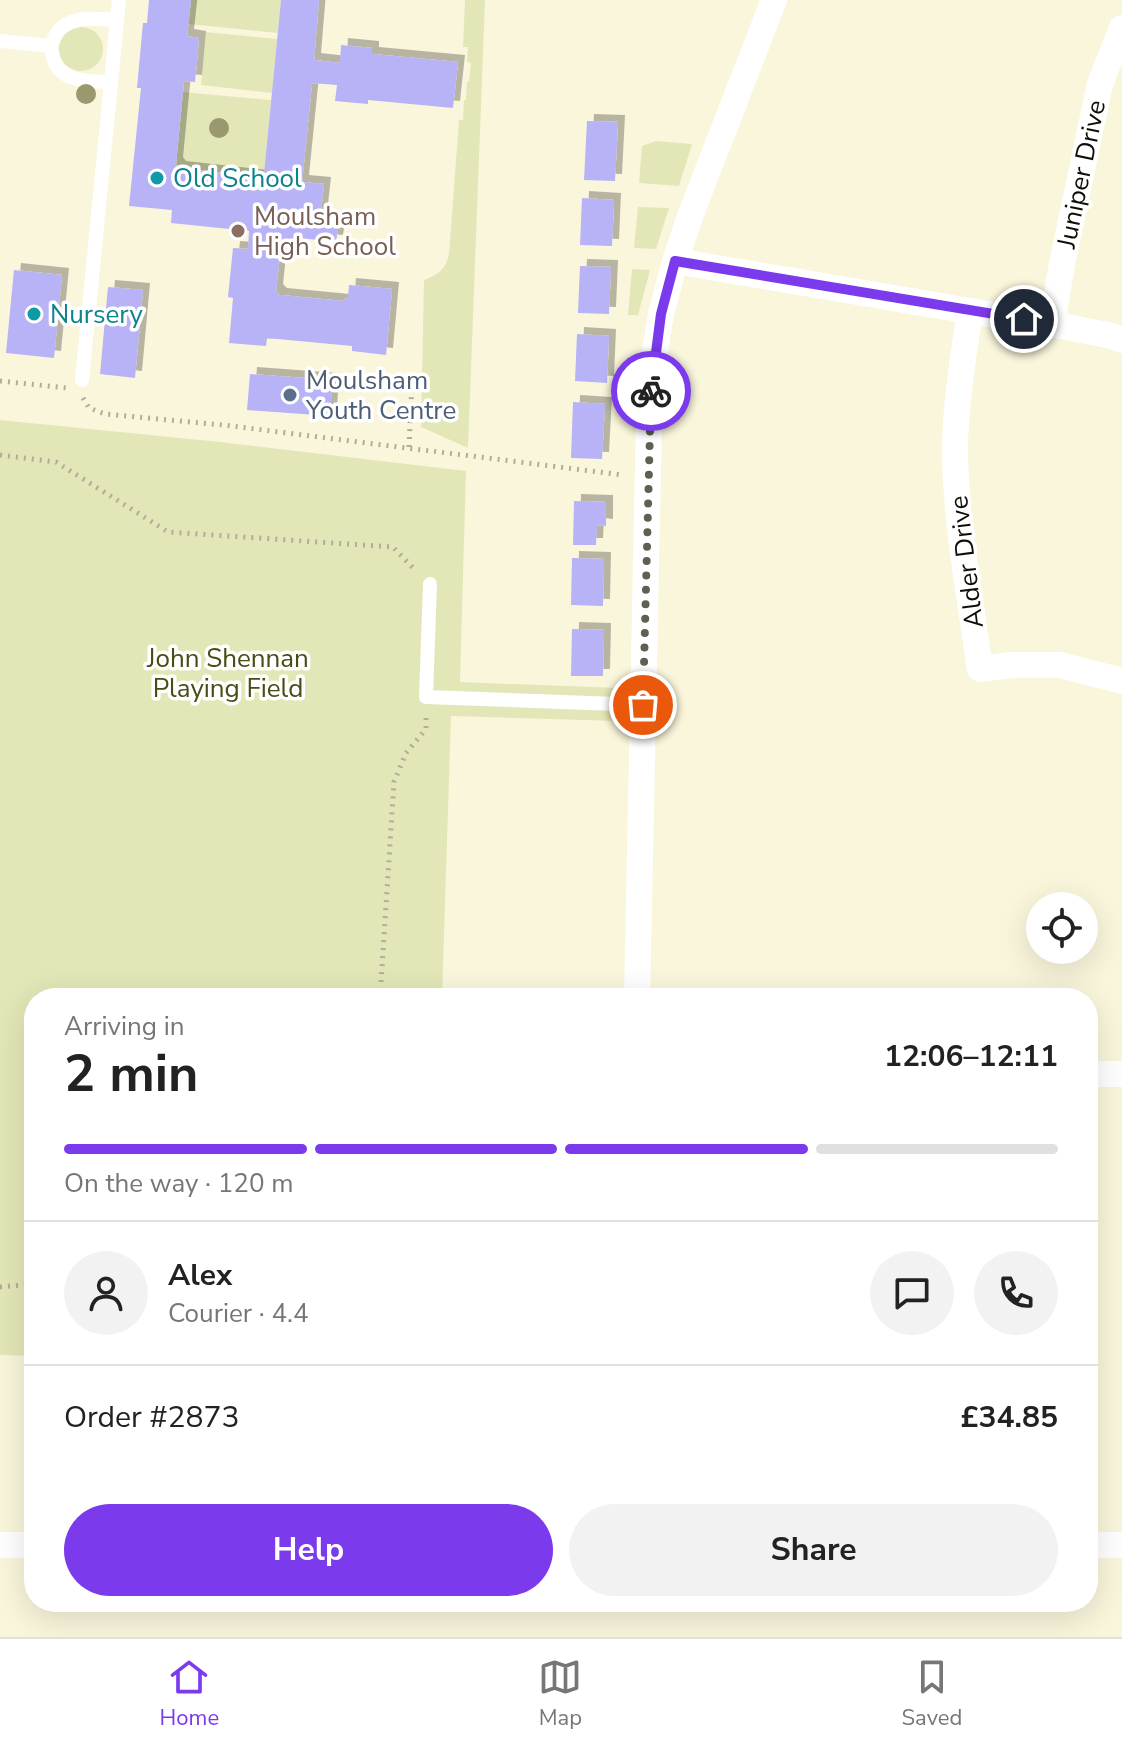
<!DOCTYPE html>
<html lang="en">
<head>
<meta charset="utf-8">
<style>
  :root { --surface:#fff; --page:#f2f2f2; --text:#222; --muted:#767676; --line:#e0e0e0; --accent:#7c3aed }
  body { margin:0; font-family:"Nunito Sans",sans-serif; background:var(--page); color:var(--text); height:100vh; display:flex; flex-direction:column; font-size:30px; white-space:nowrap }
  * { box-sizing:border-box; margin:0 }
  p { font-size:26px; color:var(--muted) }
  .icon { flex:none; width:44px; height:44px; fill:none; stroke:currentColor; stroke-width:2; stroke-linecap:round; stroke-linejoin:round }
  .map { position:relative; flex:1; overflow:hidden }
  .side { position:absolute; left:24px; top:988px; width:1074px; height:624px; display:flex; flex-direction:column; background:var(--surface); border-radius:32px; box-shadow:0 8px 32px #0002 }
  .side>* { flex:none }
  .buttons { position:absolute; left:1026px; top:892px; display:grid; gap:16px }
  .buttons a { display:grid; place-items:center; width:72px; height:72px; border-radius:50%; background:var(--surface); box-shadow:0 8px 32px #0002; font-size:40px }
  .pin { position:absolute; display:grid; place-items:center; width:68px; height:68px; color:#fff; margin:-34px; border:4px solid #fff; border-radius:50%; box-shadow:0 2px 8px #0007 }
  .courier { position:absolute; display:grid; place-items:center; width:80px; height:80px; margin:-40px; border:6px solid #7c3aed; border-radius:50%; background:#fff; color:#222; box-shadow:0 2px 10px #0007 }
  .summary em { font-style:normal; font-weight:700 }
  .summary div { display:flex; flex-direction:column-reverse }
  .summary { display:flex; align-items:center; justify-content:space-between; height:136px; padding:0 40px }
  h1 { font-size:52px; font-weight:700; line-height:60px }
  .bar { display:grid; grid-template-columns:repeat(4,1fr); gap:12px 8px; align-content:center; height:96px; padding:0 40px }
  .bar i { height:10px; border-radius:6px; background:var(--line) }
  .bar .active { background:var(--accent) }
  .bar p { grid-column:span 4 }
  .line { display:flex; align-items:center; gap:20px; padding:0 40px; border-top:2px solid var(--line) }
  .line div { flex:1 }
  .round { display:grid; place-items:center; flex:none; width:84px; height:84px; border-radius:42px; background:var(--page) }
  .primary-button { display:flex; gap:16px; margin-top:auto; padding:16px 40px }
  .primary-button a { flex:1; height:92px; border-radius:48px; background:var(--accent); color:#fff; font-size:32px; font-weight:700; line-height:92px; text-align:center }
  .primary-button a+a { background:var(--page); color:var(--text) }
  .menu { display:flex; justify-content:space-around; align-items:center; height:112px; border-top:2px solid var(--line); background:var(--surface); font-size:22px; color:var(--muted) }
  .menu a { display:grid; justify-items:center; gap:4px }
  .menu .active { color:var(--accent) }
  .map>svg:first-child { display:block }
</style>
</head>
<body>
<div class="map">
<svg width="1122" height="1637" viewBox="0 0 1122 1637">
  <defs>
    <filter id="shadow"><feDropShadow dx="7" dy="-7" stdDeviation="0" flood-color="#0004"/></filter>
  </defs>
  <rect width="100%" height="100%" fill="#faf6dc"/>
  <!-- green -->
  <g fill="#e3e7b7">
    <path d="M191,0H281L278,33L188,24Z"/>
    <path d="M465,0H485L468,448L421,427L424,280C438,275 446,269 449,254L459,120H463L464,100H466L467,82L469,81L471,63L467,62L468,47H463Z"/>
    <circle cx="81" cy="49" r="22"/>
    <path d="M206,32L277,39L272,93L201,85Z"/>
    <path d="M183,92L271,100L264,173L261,177L179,168L176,164Z"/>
    <path d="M656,141L692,144L679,186L639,183L642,146Z"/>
    <path d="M638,207L669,208L656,249L634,248Z"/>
    <path d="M632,269L650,270L638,315H628Z"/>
    <path d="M0,420L220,442L466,471L460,682L619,688L618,721L451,716L442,998H34V1356L0,1355Z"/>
  </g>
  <!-- building -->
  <g fill="#b8b2f7" filter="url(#shadow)">
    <path d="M149,0H191L187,36L199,38L195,82L184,81L176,164L179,168L261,177L264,173L281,0H319L314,60L340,63L341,45L372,48V54L458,62L453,108L368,100V104L335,101L337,85L312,83L302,182L324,184L320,220L339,222L336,242L300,238V246L281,245L276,291L280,295L343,301L348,297L349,285L392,289L386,355L352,351V346L267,338L266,346L229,343L233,298L228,297L233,248L248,249L249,231L171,223L172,210L129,206L141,88H137L143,23H147Z"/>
    <path d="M587,121L618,122L615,181L584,180Z"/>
    <path d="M582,198L614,200L612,246L580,245Z"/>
    <path d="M580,266L611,267L609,314L578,313Z"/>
    <path d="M14,270L62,275L54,358L6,353Z"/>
    <path d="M108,287L143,290L135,378L100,374Z"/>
    <path d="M577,334L609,336L607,383L575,381Z"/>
    <path d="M250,374L332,380L330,416L247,410Z"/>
    <path d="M573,402L605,404L602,459L571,458Z"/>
    <path d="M574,501L606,502V526L597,525L596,545H573Z"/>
    <path d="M572,558L604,559L603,606L571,605Z"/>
    <path d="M572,629L604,630L603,676H571Z"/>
  </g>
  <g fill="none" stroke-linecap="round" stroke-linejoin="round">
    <!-- path -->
    <g stroke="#b0ad99" stroke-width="5" stroke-dasharray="2 6" stroke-linecap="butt">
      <path d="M0,381L67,388"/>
      <path d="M83,398L89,408L105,414L223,425L623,475"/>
      <path d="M409,447L412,381"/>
      <path d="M0,455L56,462L168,532L393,547L416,571"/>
      <path d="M380,998L394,782L406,753L426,729V714"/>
      <path d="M0,1287L34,1284"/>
    </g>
    <!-- lane -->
    <g stroke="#fff" stroke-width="14">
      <path d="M0,41L50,46"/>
      <path d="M111,82C94,81 66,83 56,65C53,60 52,52 50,46C53,41 56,33 60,29C75,15 99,19 117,20"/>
      <path d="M82,380L119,0"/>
      <path d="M430,584L426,697L643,705"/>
    </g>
    <!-- street -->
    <g stroke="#fff" stroke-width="26">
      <path d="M675,261L970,311L1052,324L1112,336L1122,340"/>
      <path d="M970,311C963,359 955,405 955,453C956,525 970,597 980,669L1011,665H1060L1122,681"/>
      <path d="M1052,324L1062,264L1100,84L1122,28"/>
      <path d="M637,998L649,420L652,370L661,314L675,261L692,211L774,0"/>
      <path d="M1088,1074H1122"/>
      <path d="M0,1545H34"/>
      <path d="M1088,1545H1122"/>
    </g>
  </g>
  <!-- trees -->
  <g fill="#99986e">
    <circle cx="86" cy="94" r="10"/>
    <circle cx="219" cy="128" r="10"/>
  </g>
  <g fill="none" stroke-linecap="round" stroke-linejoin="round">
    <!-- done -->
    <path stroke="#615f51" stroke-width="8" stroke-dasharray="0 14.4" d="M643,705L651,391"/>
    <!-- route -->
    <path stroke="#7c3aed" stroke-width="10" d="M651,391L661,314L675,261L1024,319"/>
  </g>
  <!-- markers -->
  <g fill="#0f9aa8" stroke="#fff" stroke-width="3">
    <circle cx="157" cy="178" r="8"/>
    <circle cx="34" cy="314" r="8"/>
  </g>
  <circle fill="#8d6e63" stroke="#fff" stroke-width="3" cx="238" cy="231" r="8"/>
  <circle fill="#5c6f8a" stroke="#fff" stroke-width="3" cx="290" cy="395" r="8"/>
  <g text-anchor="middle" stroke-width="7" stroke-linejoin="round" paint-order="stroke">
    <!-- street labels -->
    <g font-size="26" fill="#0f0e06" stroke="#fff">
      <text transform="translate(1081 174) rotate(-78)" y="9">Juniper Drive</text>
      <text transform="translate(966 562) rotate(-97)" y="9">Alder Drive</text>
    </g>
    <!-- culture labels -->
    <g font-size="26" fill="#0d838f" stroke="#fff" text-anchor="start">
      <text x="173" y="187">Old School</text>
      <text x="50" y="323">Nursery</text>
    </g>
    <!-- education labels -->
    <g font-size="26" fill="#785e54" stroke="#fff" text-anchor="start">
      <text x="254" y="225">Moulsham<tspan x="254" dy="30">High School</tspan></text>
    </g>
    <!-- service labels -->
    <g font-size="26" fill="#4e5e75" stroke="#fff" text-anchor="start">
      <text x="306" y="389">Moulsham<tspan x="306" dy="30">Youth Centre</tspan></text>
    </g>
    <!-- park labels -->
    <g font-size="26" fill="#4a4c14" stroke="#fff">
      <text x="228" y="667">John Shennan<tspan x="228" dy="30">Playing Field</tspan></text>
    </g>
  </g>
</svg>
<div class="buttons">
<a><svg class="icon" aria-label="locate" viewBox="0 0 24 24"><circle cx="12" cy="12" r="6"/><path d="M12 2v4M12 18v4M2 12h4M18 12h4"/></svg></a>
</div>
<div class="pin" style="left:643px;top:705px;background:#ea580c"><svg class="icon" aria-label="bag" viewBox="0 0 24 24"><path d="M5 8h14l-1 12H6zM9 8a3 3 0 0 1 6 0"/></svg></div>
<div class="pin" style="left:1024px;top:319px;background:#1f2937"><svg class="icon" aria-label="home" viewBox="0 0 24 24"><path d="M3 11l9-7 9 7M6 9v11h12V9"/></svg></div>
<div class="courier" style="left:651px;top:391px"><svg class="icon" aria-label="bike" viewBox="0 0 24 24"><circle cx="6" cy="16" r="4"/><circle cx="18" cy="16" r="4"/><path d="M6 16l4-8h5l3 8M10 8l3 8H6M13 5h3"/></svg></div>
<section class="side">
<div class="summary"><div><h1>2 min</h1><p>Arriving in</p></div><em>12:06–12:11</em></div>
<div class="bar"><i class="active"></i><i class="active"></i><i class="active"></i><i></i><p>On the way · 120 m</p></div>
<div class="line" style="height:144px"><a class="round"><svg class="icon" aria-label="person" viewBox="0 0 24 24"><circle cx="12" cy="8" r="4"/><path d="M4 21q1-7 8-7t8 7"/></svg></a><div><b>Alex</b><p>Courier · 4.4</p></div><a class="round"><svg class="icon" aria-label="chat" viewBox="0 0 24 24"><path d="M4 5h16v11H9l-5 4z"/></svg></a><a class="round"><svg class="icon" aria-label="phone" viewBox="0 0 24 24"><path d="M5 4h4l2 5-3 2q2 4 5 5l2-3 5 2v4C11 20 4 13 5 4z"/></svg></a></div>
<div class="line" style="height:104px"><div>Order #2873</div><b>£34.85</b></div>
<div class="primary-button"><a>Help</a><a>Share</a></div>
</section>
</div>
<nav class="menu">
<a class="active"><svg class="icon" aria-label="home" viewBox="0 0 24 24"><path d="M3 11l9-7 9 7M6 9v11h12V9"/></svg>Home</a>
<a><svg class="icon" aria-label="map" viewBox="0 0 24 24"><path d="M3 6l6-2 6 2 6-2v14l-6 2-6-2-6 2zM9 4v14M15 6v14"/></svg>Map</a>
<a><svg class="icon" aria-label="saved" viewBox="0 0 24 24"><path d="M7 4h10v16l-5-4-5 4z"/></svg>Saved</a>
</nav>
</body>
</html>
